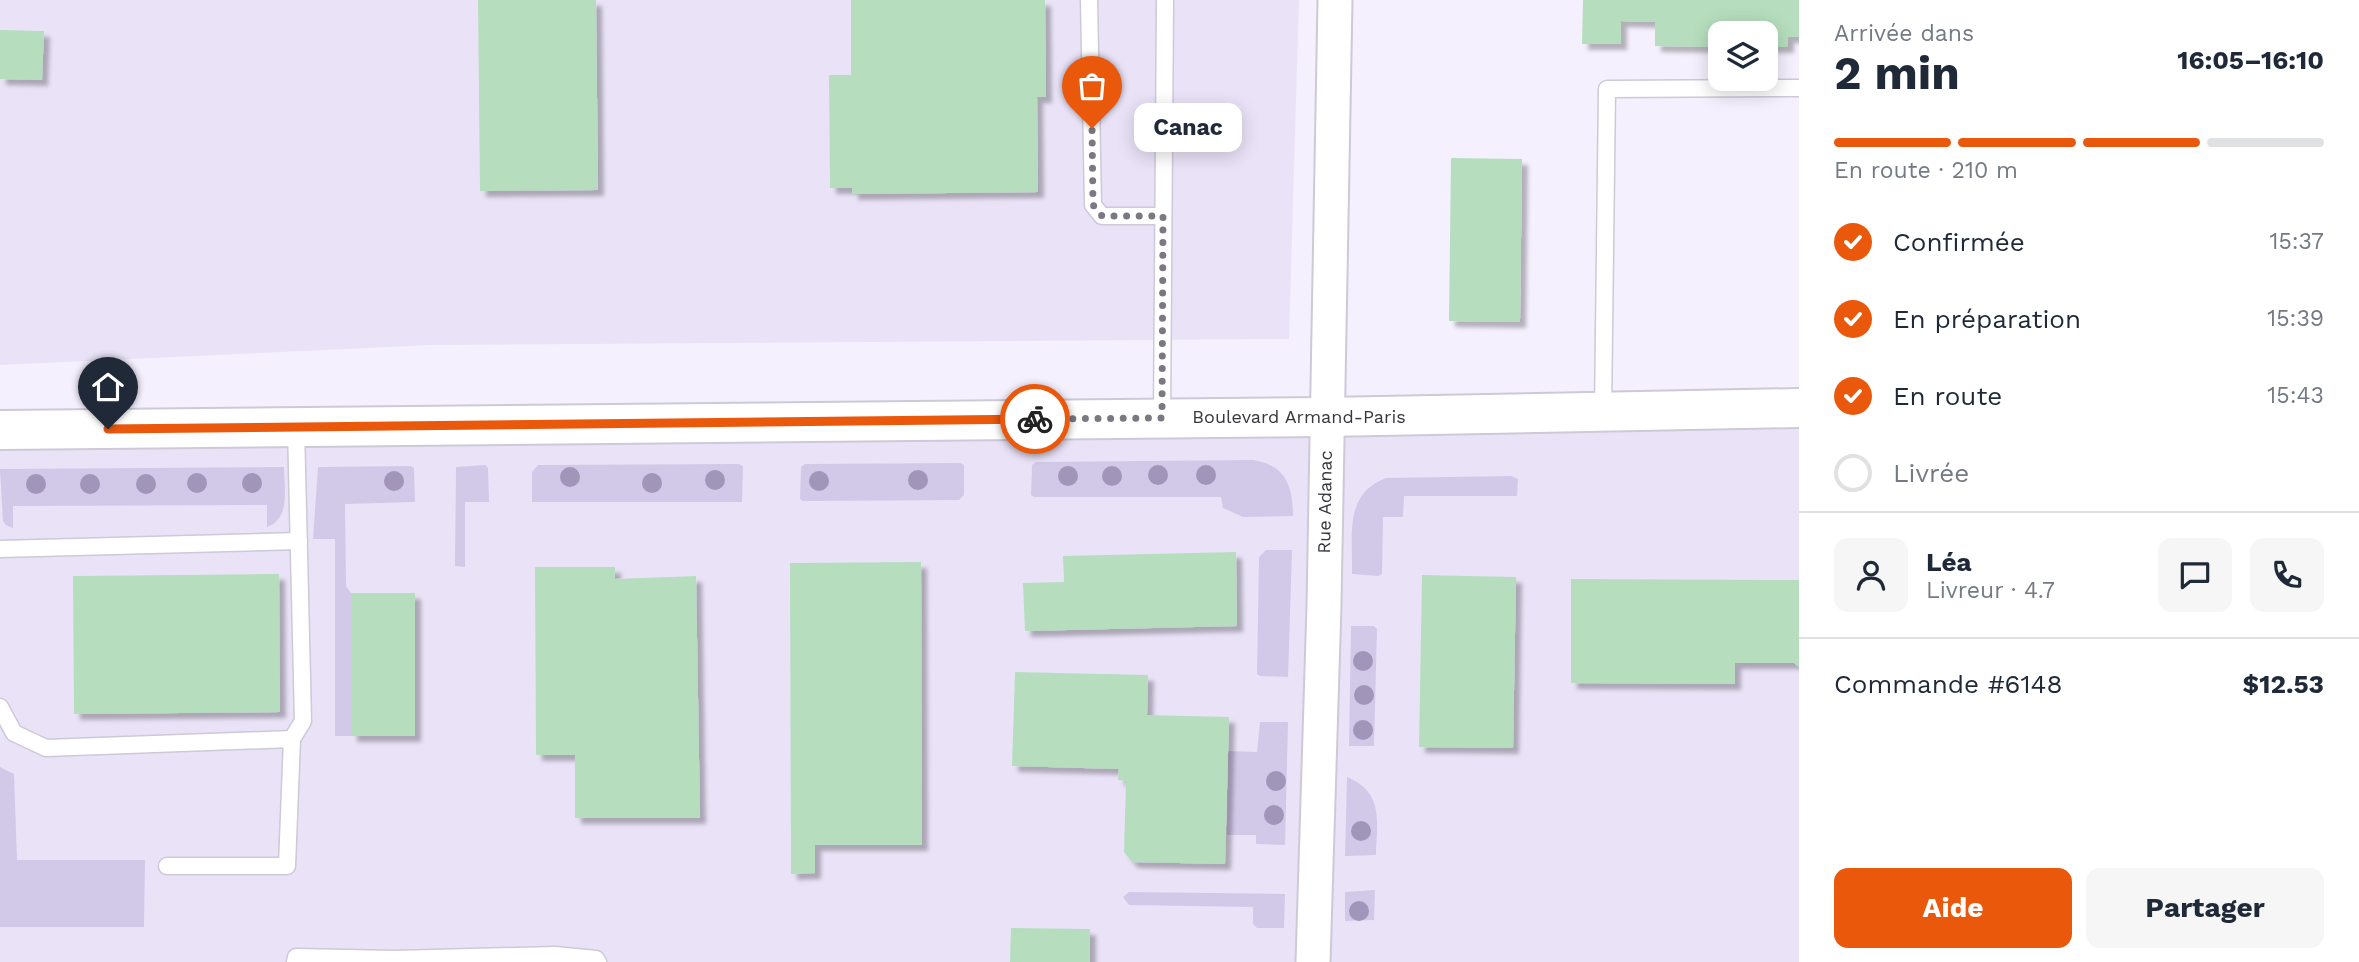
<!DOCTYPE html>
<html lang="fr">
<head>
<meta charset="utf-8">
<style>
  :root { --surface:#fff; --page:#f6f6f7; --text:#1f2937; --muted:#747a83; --line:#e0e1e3; --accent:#ea580c }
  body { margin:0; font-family:"Work Sans",sans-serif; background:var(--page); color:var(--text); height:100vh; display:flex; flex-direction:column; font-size:26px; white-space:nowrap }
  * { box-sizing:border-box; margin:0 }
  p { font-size:23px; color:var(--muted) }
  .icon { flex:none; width:38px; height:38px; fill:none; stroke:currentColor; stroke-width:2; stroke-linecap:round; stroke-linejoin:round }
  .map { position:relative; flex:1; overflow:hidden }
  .panel { display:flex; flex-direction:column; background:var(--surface); width:560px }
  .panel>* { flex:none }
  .tools { position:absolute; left:1708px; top:21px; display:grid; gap:14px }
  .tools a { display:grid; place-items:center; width:70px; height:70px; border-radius:14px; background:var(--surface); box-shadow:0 4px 18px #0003; font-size:35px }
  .pin { position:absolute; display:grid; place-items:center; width:60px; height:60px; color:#fff; margin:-72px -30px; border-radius:50% 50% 50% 0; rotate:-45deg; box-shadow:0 0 7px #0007 }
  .pin .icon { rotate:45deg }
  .courier { position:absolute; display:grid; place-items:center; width:70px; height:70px; margin:-35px; border:5px solid #ea580c; border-radius:50%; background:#fff; color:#222; box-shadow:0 2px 9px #0007 }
  .bubble { position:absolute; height:49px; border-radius:14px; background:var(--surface); box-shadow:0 4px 18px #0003; font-size:23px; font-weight:700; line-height:49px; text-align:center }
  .headline em { font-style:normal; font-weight:700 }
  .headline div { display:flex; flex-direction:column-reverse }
  .headline { display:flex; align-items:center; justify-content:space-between; height:119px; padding:0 35px }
  h1 { font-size:46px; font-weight:700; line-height:52px }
  .bar { display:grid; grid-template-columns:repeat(4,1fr); gap:10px 7px; align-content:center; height:84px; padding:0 35px }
  .bar i { height:9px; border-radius:5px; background:var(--line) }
  .bar .current { background:var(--accent) }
  .bar p { grid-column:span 4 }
  .line { display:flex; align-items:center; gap:18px; padding:0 35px; border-top:2px solid var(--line) }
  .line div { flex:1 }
  .round { display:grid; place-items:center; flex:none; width:74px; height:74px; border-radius:14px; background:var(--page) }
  ol { padding:0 35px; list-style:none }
  li { display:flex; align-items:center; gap:21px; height:77px }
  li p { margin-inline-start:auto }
  li .icon { padding:7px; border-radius:50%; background:var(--accent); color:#fff; stroke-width:4 }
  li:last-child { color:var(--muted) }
  li i { width:38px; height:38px; border:4px solid var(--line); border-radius:50% }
  .action { display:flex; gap:14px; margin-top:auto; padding:14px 35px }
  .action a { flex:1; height:80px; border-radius:14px; background:var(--accent); color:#fff; font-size:28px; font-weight:700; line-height:80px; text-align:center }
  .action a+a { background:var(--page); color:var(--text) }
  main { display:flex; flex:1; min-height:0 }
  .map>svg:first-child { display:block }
</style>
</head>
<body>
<main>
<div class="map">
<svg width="1799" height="962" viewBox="0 0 1799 962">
  <defs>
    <filter id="shadow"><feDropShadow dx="6" dy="6" stdDeviation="2" flood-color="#0004"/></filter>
  </defs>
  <rect width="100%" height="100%" fill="#f5f0fe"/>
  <!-- built -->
  <g fill="#eae3f8">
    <path d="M0,0H1299L1289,339L433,345L0,365Z"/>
    <path d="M1799,408V962H0V430Z"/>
  </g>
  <!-- green -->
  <g fill="#d2c8e8">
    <path d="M1253,460C1285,465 1293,485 1293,516L1243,517L1223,508L1221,497H1034L1031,495L1032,465L1036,462Z"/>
    <path d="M960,463L964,465V495L959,500L803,501L800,499L801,467L805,464Z"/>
    <path d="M739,464L743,466L742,502H532V472L538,465Z"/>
    <path d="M485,465L488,468L489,502H465V567L455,566L456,467Z"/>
    <path d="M411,466L414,468L415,502L345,504L346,586L351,593V736H335V539H313L318,467Z"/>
    <path d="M284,467C284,487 291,519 267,527V505L13,506V528L6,525L3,521L0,469Z"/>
    <path d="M1511,476L1518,479L1517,496H1404L1403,517H1383L1382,574L1378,576L1352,574C1353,537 1343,494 1386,478Z"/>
    <path d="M1266,550H1292L1288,677L1260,676L1257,674L1259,557Z"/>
    <path d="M1351,626H1374L1377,629L1374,746H1349Z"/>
    <path d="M1260,722H1288L1285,845L1256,844V835H1227L1228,751L1257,752Z"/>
    <path d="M0,767L14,774L17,860H145L144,927H0Z"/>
    <path d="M1347,777C1384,792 1377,822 1376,855L1345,856Z"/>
    <path d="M1375,890L1374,920L1345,921V892Z"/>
    <path d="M1129,892L1285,894L1284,928H1257L1253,924V907L1129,905L1123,897Z"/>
  </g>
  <!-- building -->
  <g fill="#b6debe" filter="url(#shadow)">
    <path d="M478,0H596L598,190L480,191Z"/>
    <path d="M851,0H1045L1046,97H1037L1038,192L852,194V188H830L829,75H851Z"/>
    <path d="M1583,0H1799V37H1788V47H1766V33H1720V47L1655,46V22L1621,21V44H1582Z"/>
    <path d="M0,30L44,31L42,80L0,79Z"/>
    <path d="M1451,158L1522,159L1520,322L1449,321Z"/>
    <path d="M1236,552L1237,626L1025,631L1023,583L1064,582L1063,556Z"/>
    <path d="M921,562L922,845H815V873L791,874L790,563Z"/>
    <path d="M535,567H615V579L696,576L700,818H575V755H536Z"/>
    <path d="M279,574L280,712L74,714L73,576Z"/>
    <path d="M1422,575L1516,577L1513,748L1419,747Z"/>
    <path d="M1571,579L1799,580V667L1794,663H1735V684L1571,683Z"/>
    <rect x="351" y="593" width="64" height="143"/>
    <path d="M1015,672L1148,675L1147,715L1229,717L1225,864L1132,862L1124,852L1126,781L1118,780L1119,769L1012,766Z"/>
    <path d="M1011,928L1090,929V962H1010Z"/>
  </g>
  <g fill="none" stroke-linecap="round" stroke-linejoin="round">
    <!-- service casing -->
    <g stroke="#cdc9d7" stroke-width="19">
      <g id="service">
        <path d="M1089,0L1093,205L1102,216H1163"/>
        <path d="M1603,412L1607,89L1799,88"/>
        <path d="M1162,418L1165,0"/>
        <path d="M0,549L299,541"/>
        <path d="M0,707L14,733L46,748L292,739L303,721L296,427"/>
        <path d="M167,866H287L292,739"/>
        <path d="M295,962L296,957L395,959L555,955L596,959L598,962"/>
      </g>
    </g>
    <!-- minor casing -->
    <g stroke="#cdc9d7" stroke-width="37">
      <path id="minor" d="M1313,962L1324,605L1335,0"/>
    </g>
    <!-- tertiary casing -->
    <g stroke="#cdc9d7" stroke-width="42">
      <path id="tertiary" d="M0,430L1326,417L1799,408"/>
    </g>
    <!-- service -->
    <use href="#service" stroke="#fff" stroke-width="16"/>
    <!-- minor -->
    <use href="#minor" stroke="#fff" stroke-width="33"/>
    <!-- tertiary -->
    <use href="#tertiary" stroke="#fff" stroke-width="38"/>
  </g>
  <!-- trees -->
  <g fill="#a295ba">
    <circle cx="1158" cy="475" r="10"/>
    <circle cx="1206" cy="475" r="10"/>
    <circle cx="1068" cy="476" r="10"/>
    <circle cx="1112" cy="476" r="10"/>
    <circle cx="570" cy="477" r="10"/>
    <circle cx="715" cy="480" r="10"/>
    <circle cx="918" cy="480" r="10"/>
    <circle cx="394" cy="481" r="10"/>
    <circle cx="819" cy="481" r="10"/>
    <circle cx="197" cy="483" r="10"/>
    <circle cx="252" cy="483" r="10"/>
    <circle cx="652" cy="483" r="10"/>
    <circle cx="36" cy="484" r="10"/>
    <circle cx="90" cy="484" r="10"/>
    <circle cx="146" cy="484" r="10"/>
    <circle cx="1363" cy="661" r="10"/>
    <circle cx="1364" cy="695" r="10"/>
    <circle cx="1363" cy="730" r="10"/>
    <circle cx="1276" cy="781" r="10"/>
    <circle cx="1274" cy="815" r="10"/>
    <circle cx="1361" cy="831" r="10"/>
    <circle cx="1359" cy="911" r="10"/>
  </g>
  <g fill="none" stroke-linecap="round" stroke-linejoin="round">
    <!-- done -->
    <path stroke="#7b7881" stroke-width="7" stroke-dasharray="0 12.6" d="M1035,419L1162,418L1163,216H1102L1093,205L1092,128"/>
    <!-- route -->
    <path stroke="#ea580c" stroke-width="9" d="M108,429L1035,419"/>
  </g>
  <g text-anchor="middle" stroke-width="6" stroke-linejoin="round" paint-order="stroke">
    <!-- street labels -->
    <g font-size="18" fill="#39373d" stroke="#fff">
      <text x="1299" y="423">Boulevard Armand-Paris</text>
      <text transform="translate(1325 502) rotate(-89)" y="6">Rue Adanac</text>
    </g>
  </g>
</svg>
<div class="tools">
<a><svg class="icon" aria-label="layers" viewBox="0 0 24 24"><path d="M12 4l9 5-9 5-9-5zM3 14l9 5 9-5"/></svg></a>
</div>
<div class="pin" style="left:1092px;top:128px;background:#ea580c"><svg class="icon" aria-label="bag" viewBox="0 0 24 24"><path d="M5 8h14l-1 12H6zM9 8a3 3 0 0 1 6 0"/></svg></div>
<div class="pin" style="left:108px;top:429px;background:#1f2937"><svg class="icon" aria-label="home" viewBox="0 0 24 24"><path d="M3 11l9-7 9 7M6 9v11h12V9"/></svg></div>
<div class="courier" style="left:1035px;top:419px"><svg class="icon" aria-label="bike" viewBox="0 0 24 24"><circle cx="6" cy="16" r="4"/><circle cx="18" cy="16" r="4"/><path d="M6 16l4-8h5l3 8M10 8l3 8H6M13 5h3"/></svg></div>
<div class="bubble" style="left:1134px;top:103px;width:108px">Canac</div>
</div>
<section class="panel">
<div class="headline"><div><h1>2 min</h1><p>Arrivée dans</p></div><em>16:05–16:10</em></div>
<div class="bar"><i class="current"></i><i class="current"></i><i class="current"></i><i></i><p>En route · 210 m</p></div>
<ol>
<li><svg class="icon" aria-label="check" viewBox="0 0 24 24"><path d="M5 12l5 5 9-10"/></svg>Confirmée<p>15:37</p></li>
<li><svg class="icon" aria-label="check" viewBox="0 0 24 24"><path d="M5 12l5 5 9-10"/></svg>En préparation<p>15:39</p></li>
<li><svg class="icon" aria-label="check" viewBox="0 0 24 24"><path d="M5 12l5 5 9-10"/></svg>En route<p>15:43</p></li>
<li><i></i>Livrée</li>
</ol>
<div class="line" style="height:126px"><a class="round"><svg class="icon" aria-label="person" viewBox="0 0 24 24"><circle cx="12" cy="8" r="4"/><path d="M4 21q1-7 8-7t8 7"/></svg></a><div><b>Léa</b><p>Livreur · 4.7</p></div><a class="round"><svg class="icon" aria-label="chat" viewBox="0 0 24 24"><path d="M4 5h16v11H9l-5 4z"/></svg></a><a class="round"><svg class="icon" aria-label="phone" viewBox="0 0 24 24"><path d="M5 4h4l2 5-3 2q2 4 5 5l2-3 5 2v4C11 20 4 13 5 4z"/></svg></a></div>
<div class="line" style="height:91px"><div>Commande #6148</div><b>$12.53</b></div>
<div class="action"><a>Aide</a><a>Partager</a></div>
</section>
</main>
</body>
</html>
